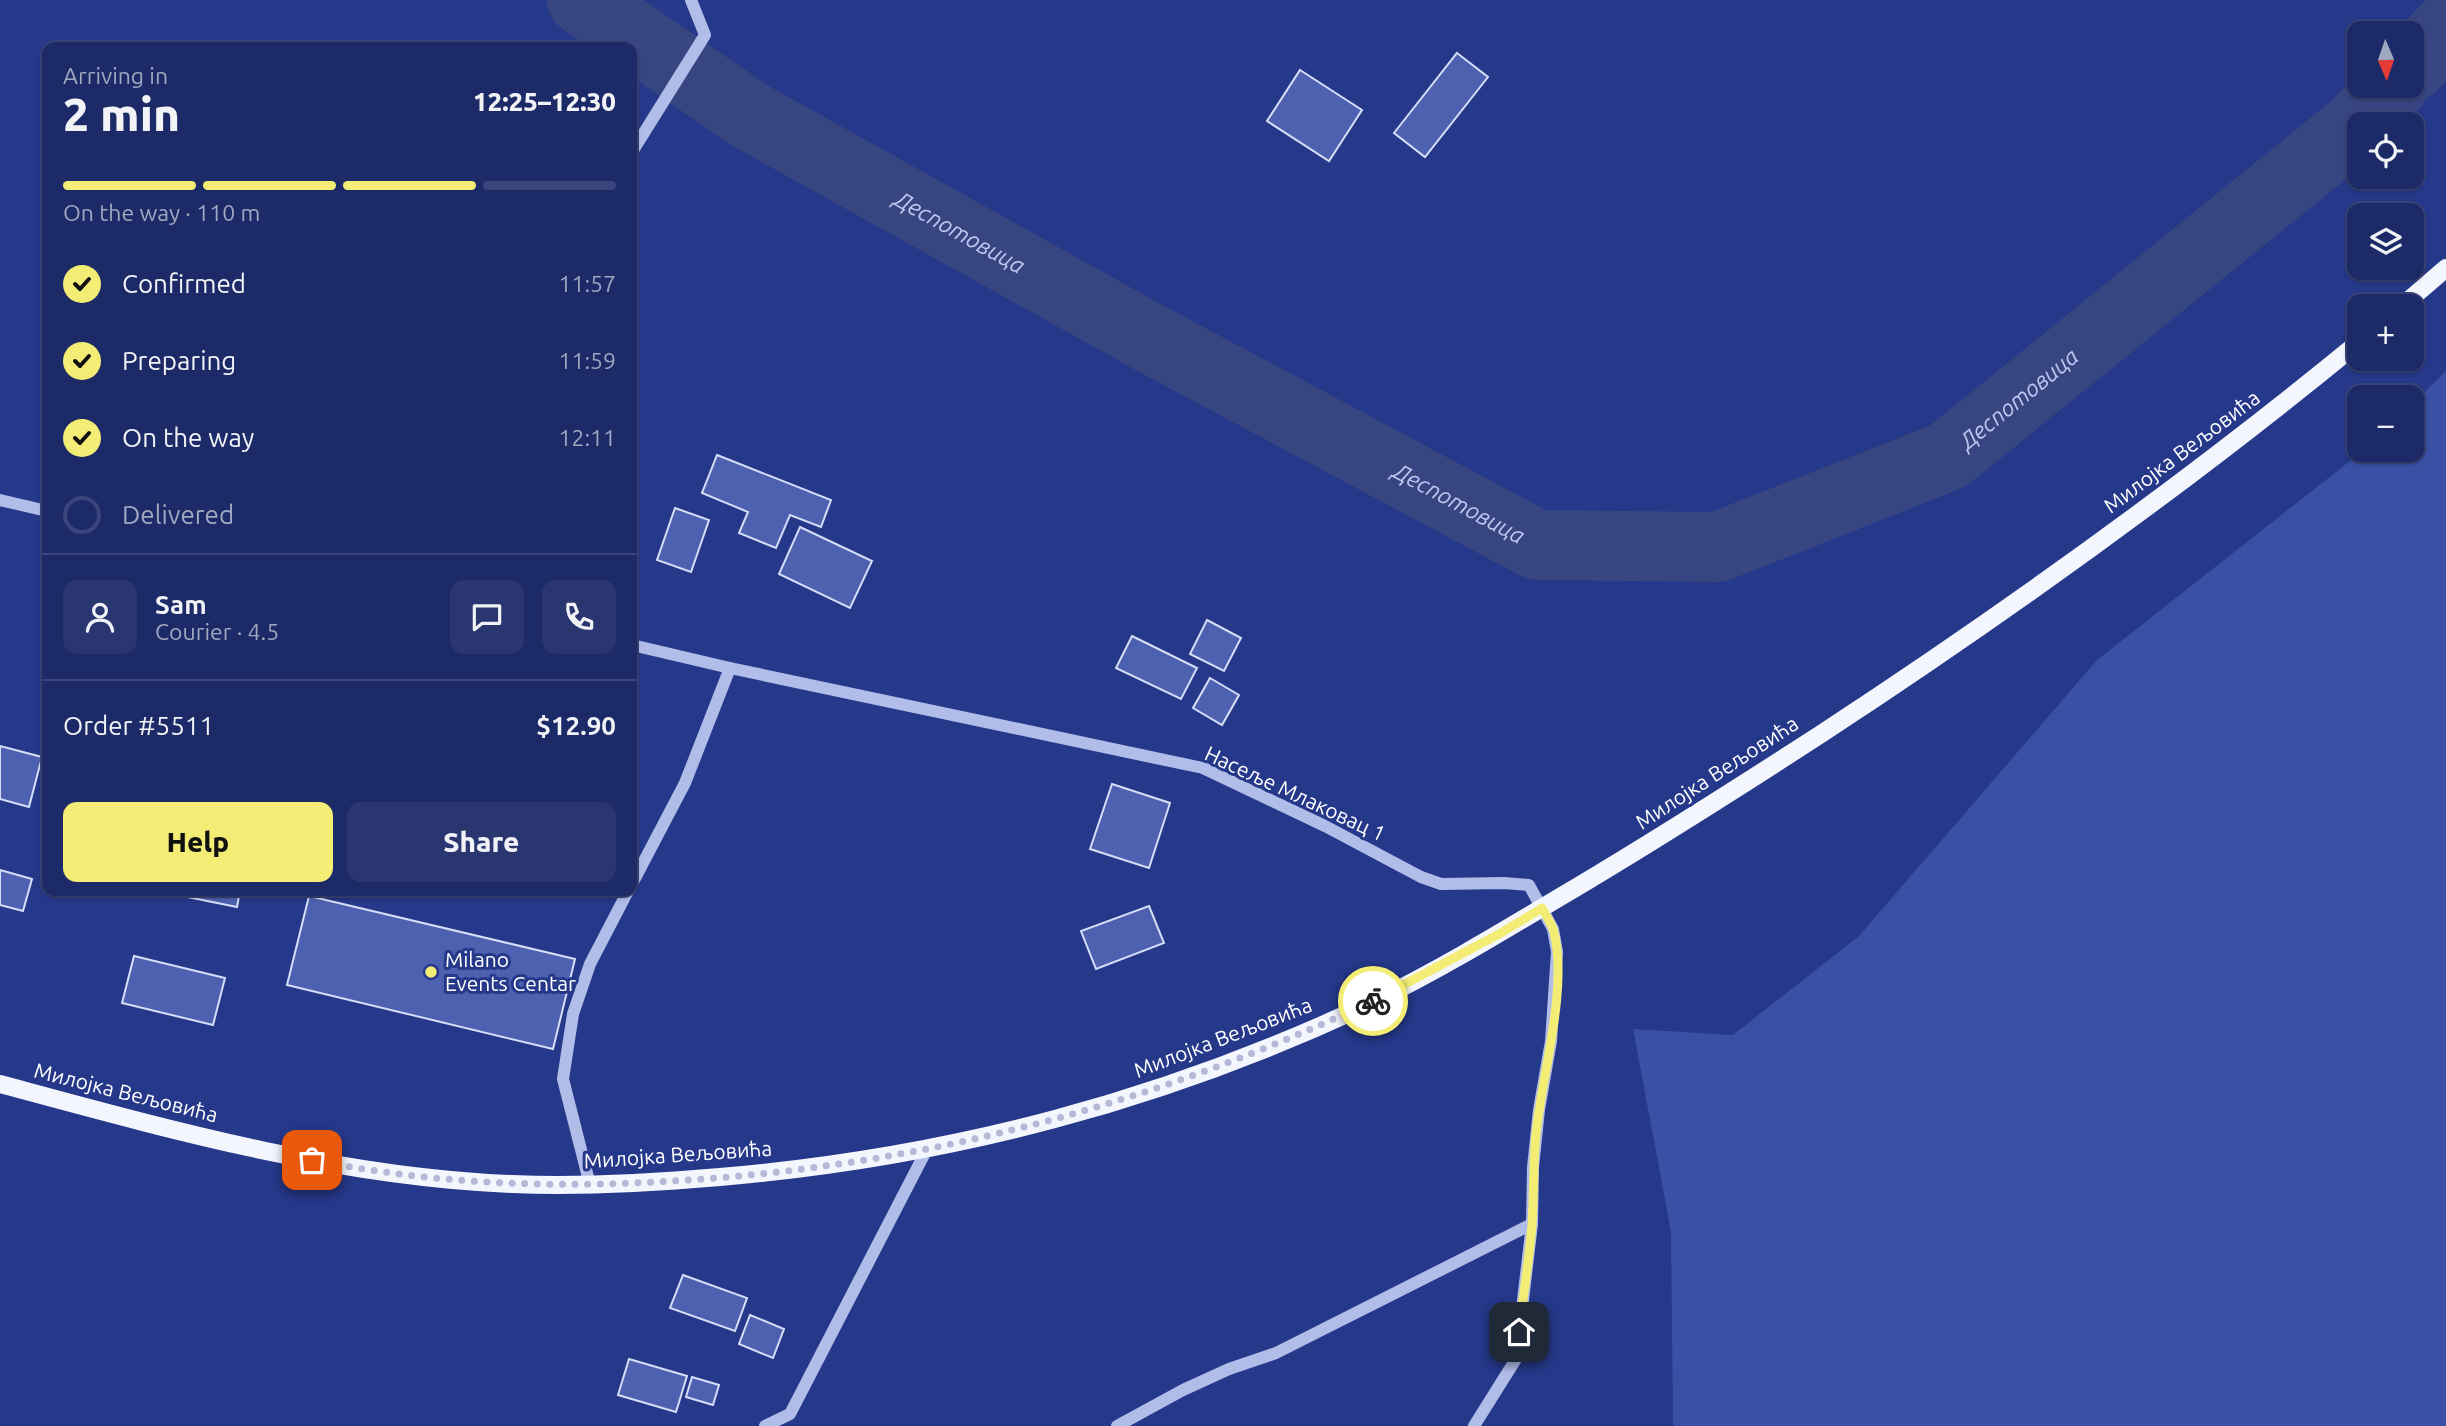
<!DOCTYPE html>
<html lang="en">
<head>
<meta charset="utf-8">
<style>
  :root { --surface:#1c2a67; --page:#293670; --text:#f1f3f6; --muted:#a0a7c0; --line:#3a467b; --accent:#f3ed75 }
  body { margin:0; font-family:Ubuntu,sans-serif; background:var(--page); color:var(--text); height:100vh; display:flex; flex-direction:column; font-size:26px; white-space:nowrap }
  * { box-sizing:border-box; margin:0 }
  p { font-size:23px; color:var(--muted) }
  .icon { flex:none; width:38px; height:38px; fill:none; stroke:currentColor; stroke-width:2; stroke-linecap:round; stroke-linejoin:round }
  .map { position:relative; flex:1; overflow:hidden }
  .drawer { position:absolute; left:42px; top:42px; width:595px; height:854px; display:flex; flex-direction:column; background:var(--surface); border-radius:14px; box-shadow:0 2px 5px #0004,0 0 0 2px var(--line) }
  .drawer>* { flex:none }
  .needle { width:46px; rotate:178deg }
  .buttons { position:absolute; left:2347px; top:21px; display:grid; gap:14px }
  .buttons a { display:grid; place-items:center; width:77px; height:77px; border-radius:14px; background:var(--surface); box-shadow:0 2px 5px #0004,0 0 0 2px var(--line); font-size:35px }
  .pin { position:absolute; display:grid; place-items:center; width:60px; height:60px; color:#fff; margin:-30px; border-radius:14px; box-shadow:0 4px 10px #0006 }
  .courier { position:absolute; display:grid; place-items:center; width:70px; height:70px; margin:-35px; border:5px solid #f3ed75; border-radius:50%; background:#fff; color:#222; box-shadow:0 2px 9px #0007 }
  .overview em { font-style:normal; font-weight:800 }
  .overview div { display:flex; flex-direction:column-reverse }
  .overview { display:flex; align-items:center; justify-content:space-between; height:119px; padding:0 21px }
  h1 { font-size:46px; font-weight:800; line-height:52px }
  .bar { display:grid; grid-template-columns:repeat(4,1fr); gap:10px 7px; align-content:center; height:84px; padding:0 21px }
  .bar i { height:9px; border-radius:5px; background:var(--line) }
  .bar .selected { background:var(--accent) }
  .bar p { grid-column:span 4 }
  .line { display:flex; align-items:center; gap:18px; padding:0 21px; border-top:2px solid var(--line) }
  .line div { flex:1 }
  .round { display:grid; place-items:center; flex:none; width:74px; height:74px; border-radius:14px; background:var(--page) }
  ol { padding:0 21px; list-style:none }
  li { display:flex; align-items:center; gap:21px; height:77px }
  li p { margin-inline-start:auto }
  li .icon { padding:7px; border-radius:50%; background:var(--accent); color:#111; stroke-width:4 }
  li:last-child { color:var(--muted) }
  li i { width:38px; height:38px; border:4px solid var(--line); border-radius:50% }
  .button { display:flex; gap:14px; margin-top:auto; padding:14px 21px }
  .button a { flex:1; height:80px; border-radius:14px; background:var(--accent); color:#111; font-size:28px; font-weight:800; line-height:80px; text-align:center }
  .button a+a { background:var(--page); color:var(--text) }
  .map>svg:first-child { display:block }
</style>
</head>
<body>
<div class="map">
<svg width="2446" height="1426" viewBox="0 0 2446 1426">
  <rect width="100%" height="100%" fill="#253889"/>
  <!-- green -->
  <path fill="#3950a5" d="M2446,371V1426H1673L1671,1232L1633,1029L1733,1035L1859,936L2097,660L2364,450H2412V404Z"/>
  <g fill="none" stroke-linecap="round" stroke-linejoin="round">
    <!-- river -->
    <g stroke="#374681" stroke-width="70">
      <path id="s1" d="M582,0L749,115L1148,337L1537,545L1718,547L1948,456L2356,126L2393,86"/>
      <path d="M2412,66L2446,29"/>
    </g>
  </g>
  <!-- building -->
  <g fill="#4d61b0" stroke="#d5ddf7" stroke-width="2">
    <path d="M1457,53L1488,77L1425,157L1394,133Z"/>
    <path d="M1300,70L1362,110L1329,161L1267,121Z"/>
    <path d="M717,455L831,500L821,527L790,515L776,548L739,533L748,512L702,493Z"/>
    <path d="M675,508L709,520L691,572L657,560Z"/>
    <path d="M800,527L872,561L850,608L779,574Z"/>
    <path d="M1207,620L1241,638L1224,671L1190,654Z"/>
    <path d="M1132,636L1197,668L1181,699L1116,668Z"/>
    <path d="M1210,678L1239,695L1222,725L1193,708Z"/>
    <path d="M0,746L42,757L29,807L0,799Z"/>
    <path d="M1112,784L1170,803L1149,868L1090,849Z"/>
    <path d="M0,870L32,879L23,911L0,905Z"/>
    <path d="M158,891H240L237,907Z"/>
    <path d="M309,896L575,959L553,1049L287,985Z"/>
    <path d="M1149,906L1164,943L1096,969L1081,931Z"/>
    <path d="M134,956L225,978L213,1025L122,1003Z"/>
    <path d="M683,1275L747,1298L735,1331L670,1308Z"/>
    <path d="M750,1315L784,1329L773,1358L739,1344Z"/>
    <path d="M629,1359L687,1376L676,1412L618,1395Z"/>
    <path d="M692,1377L719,1385L713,1405L686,1397Z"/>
  </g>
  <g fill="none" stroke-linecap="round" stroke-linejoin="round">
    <!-- minor -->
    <g stroke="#b1bde9" stroke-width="12">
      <path d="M632,152L705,35L691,0"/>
      <path d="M0,500L47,511"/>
      <path d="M632,645L730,668L1203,768L1325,826L1421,877L1441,884L1504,883L1529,885L1553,929L1557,952L1551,1041L1539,1110L1533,1167L1532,1224L1516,1359L1474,1426"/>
      <path d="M632,884L685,783L730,668"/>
      <path d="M590,1185L563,1079L573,1014L590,964L628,891"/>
      <path d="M765,1426L790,1414L927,1149"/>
      <path d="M1117,1426L1183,1390L1229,1369L1276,1353L1532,1224"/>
    </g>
    <!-- major -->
    <g stroke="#f4f6fe" stroke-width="18">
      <path d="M2402,306L2446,268"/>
      <path d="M0,1084C167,1129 337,1177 512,1184C581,1187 651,1183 720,1177C951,1157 1163,1101 1373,1002C1435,972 1495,936 1555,900C1645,847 1733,791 1821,734C2007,612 2187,483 2359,342"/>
    </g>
  </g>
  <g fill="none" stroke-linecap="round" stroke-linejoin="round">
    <!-- done -->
    <path stroke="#b3b9d6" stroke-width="7" stroke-dasharray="0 12.6" d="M312,1160C450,1187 577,1189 716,1178C949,1159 1162,1100 1373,1001"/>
    <!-- route -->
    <path stroke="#f3ed75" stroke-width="9" d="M1373,1001L1499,934L1542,908C1546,916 1552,924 1554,932C1568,990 1542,1074 1536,1134C1533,1165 1534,1195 1532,1225C1529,1261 1523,1296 1519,1332"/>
  </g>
  <!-- markers -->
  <circle fill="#f3ed75" stroke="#253889" stroke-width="2.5" cx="431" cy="972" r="7"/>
  <g text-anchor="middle" stroke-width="6" stroke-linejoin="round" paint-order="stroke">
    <!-- street labels -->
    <g font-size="21" fill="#fff" stroke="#253889">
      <text transform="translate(2182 452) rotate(-37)" y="7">Милојка Вељовића</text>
      <text transform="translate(1717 773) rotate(-33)" y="7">Милојка Вељовића</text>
      <text transform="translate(1295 794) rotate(25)" y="7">Насеље Млаковац 1</text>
      <text transform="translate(1223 1038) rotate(-21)" y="7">Милојка Вељовића</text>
      <text transform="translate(126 1093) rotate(14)" y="7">Милојка Вељовића</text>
      <text transform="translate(678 1155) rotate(-4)" y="7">Милојка Вељовића</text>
    </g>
    <!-- poi labels -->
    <g font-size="21" fill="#fff" stroke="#253889" text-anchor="start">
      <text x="445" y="967">Milano<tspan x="445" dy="24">Events Centar</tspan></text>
    </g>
    <!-- water labels -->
    <g font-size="23" font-style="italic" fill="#bdc8f1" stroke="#253889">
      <text dy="8" stroke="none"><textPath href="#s1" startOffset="444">Деспотовица</textPath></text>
      <text dy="8" stroke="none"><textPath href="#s1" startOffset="1620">Деспотовица</textPath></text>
      <text dy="8" stroke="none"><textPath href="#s1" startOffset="1012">Деспотовица</textPath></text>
    </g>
  </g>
</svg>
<div class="buttons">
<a><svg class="needle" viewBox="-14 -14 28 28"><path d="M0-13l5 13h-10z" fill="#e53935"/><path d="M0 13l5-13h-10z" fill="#a0a7c0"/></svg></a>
<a><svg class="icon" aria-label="locate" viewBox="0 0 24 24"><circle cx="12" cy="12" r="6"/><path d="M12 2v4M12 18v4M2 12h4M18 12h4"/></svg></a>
<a><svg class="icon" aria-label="layers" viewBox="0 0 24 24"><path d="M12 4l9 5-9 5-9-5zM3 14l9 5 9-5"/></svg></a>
<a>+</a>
<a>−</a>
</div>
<div class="pin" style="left:312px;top:1160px;background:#ea580c"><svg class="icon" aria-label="bag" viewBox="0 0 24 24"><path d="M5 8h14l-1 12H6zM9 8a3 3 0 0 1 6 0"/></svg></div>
<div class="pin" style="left:1519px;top:1332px;background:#1f2937"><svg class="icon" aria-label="home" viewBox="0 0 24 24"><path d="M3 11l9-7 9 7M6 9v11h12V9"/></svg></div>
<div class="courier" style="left:1373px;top:1001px"><svg class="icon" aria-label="bike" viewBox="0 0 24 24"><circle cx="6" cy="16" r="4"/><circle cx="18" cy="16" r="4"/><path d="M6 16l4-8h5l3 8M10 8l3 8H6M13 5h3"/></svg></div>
<section class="drawer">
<div class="overview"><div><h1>2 min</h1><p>Arriving in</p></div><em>12:25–12:30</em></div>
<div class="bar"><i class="selected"></i><i class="selected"></i><i class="selected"></i><i></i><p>On the way · 110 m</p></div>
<ol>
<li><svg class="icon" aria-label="check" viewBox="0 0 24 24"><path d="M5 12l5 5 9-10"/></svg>Confirmed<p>11:57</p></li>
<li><svg class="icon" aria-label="check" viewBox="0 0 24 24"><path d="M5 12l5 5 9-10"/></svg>Preparing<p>11:59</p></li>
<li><svg class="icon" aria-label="check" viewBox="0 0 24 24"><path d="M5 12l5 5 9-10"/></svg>On the way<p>12:11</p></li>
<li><i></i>Delivered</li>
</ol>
<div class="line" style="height:126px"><a class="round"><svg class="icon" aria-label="person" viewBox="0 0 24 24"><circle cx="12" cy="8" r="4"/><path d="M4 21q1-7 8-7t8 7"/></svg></a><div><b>Sam</b><p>Courier · 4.5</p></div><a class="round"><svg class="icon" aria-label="chat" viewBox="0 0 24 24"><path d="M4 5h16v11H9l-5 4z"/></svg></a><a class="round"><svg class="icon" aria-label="phone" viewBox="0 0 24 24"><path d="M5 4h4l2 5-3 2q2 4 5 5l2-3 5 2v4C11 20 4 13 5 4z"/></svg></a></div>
<div class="line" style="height:91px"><div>Order #5511</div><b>$12.90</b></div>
<div class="button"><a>Help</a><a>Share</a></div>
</section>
</div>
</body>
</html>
